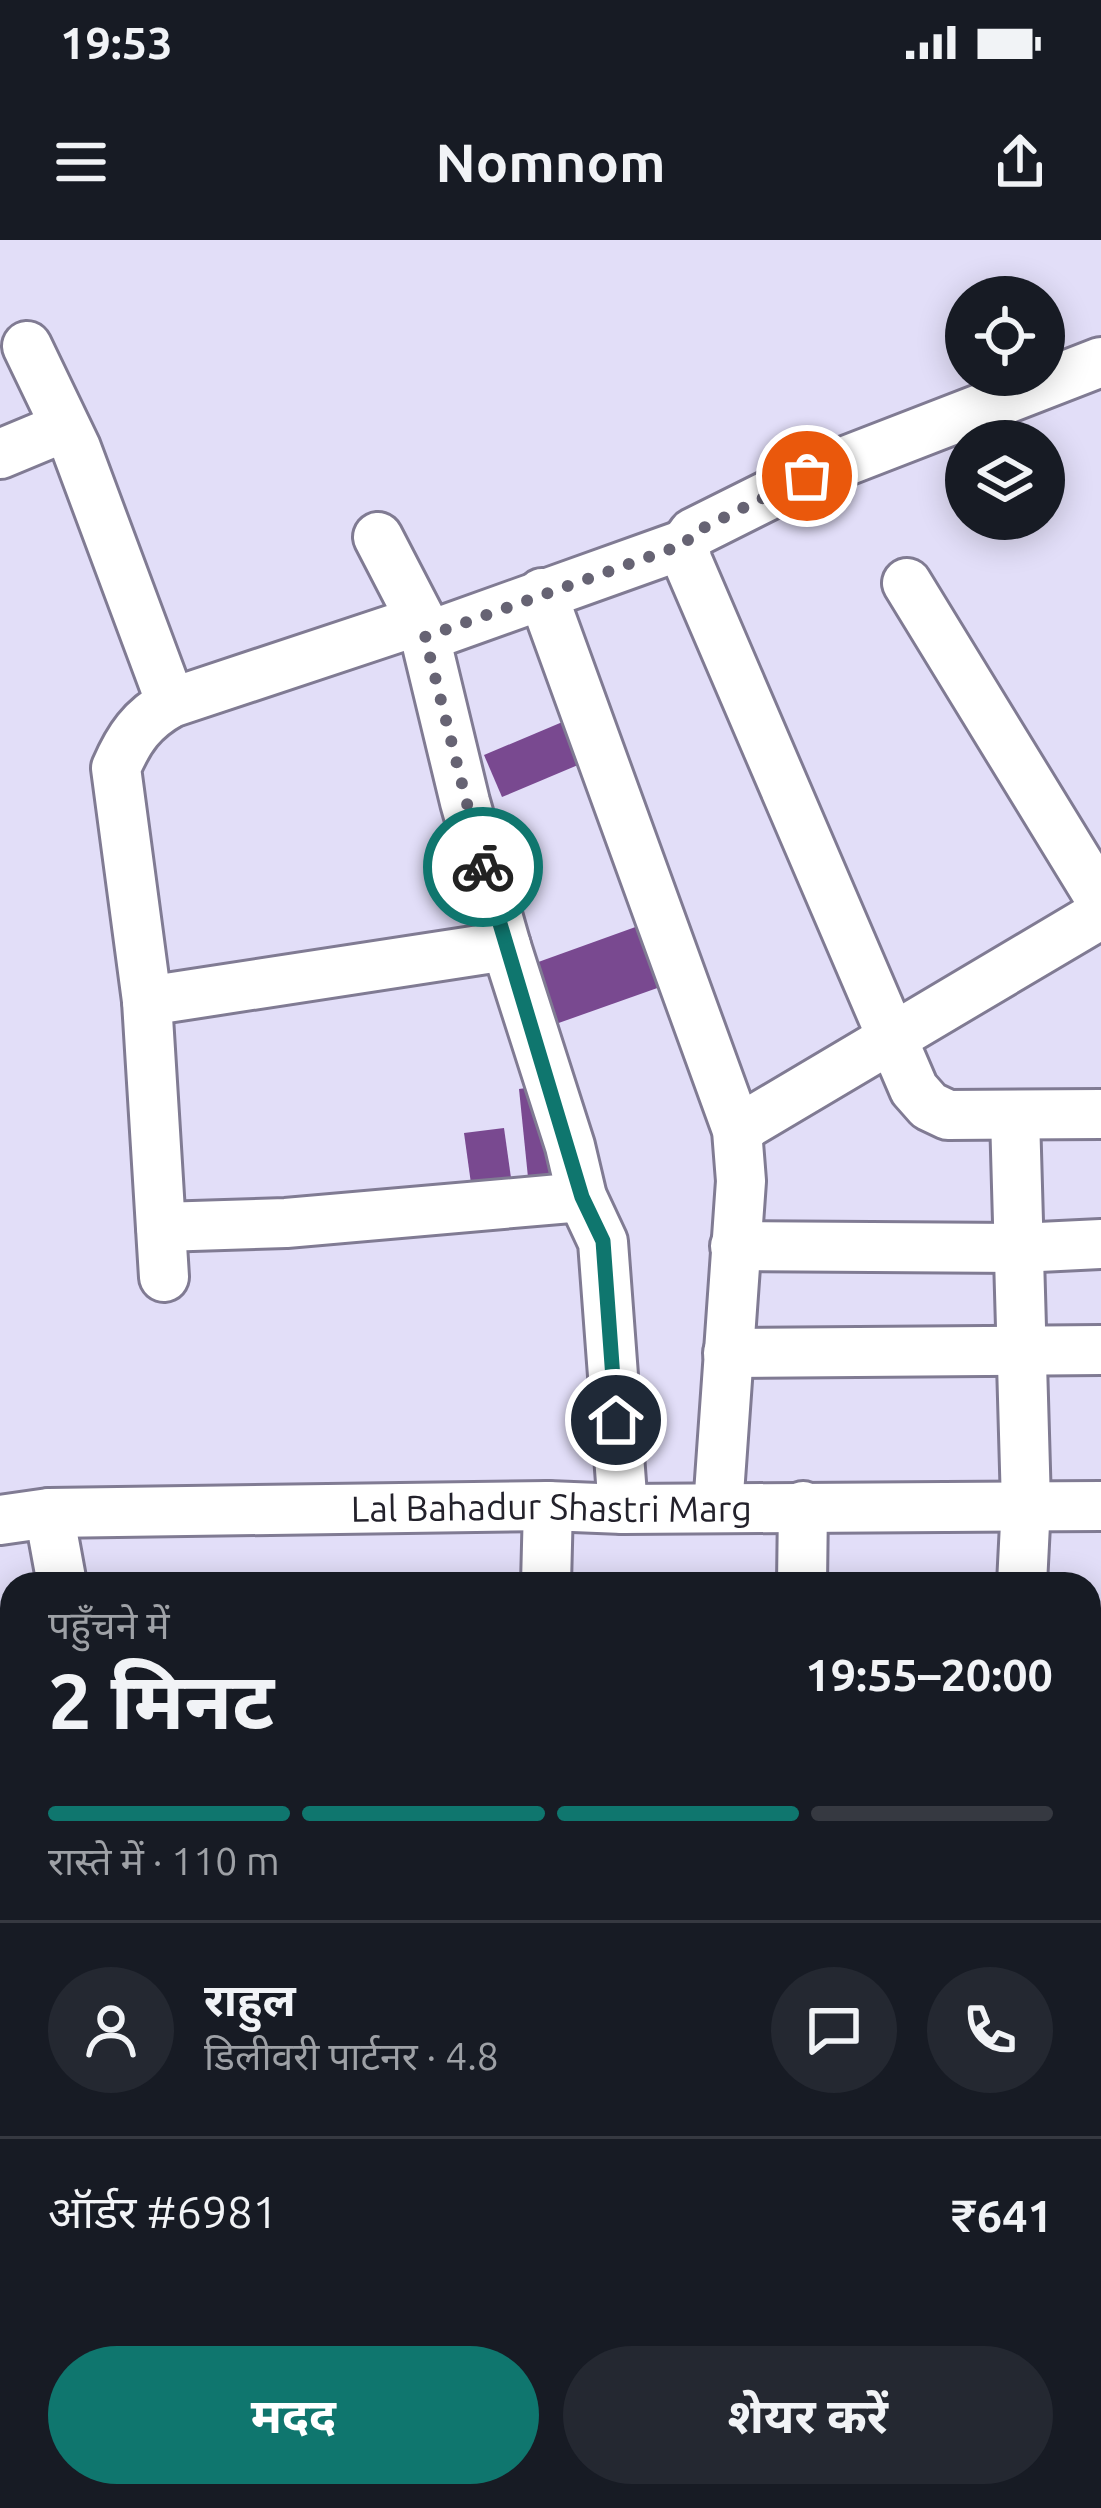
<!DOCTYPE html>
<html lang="hi">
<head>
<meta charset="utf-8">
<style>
  :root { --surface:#171b24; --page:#242831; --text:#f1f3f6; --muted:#9ea1a6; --line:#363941; --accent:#0f766e }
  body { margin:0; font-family:Ubuntu,"Noto Sans Devanagari",sans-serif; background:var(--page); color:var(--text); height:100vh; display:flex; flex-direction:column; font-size:45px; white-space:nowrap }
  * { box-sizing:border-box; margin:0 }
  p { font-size:39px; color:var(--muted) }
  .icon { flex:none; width:66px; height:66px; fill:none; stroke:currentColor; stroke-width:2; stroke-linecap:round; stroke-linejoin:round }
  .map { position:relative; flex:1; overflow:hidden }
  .drawer { position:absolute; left:0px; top:1332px; width:1101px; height:936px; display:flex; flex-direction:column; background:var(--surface); border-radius:36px 36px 0 0; box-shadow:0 6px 30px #0003 }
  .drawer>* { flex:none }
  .controls { position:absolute; left:945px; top:36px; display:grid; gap:24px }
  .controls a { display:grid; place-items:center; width:120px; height:120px; border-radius:50%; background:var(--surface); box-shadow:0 6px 30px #0003; font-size:60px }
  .pin { position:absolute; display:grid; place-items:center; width:102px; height:102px; color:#fff; margin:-51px; border:6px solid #fff; border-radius:50%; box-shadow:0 3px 12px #0007 }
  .courier { position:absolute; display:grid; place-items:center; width:120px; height:120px; margin:-60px; border:9px solid #0f766e; border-radius:50%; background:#fff; color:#222; box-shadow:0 3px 15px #0007 }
  .summary em { font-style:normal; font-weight:700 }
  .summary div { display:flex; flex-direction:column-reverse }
  .summary { display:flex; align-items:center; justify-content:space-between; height:204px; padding:0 48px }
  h1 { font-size:78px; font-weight:700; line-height:90px }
  .bar { display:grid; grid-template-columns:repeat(4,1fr); gap:18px 12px; align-content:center; height:144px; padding:0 48px }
  .bar i { height:15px; border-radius:9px; background:var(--line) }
  .bar .on { background:var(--accent) }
  .bar p { grid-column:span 4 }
  .line { display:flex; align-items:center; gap:30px; padding:0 48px; border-top:3px solid var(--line) }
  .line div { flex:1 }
  .round { display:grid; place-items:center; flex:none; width:126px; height:126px; border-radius:63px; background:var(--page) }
  .action { display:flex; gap:24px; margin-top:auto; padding:24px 48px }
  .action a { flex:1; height:138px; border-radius:72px; background:var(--accent); color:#fff; font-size:48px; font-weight:700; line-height:138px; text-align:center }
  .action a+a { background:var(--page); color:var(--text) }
  .status { display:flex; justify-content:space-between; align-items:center; height:84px; padding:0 60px; background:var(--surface); direction:ltr }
  .status svg { height:33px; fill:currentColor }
  header { display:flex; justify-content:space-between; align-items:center; height:156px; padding:0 48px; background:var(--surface); font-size:54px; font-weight:700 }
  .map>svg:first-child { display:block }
</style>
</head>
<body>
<div class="status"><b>19:53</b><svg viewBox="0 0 49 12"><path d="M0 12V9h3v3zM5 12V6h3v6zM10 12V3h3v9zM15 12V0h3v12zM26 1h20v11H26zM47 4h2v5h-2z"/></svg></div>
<header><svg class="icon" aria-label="menu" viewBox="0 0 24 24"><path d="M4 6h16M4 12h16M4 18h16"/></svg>Nomnom<svg class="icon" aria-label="share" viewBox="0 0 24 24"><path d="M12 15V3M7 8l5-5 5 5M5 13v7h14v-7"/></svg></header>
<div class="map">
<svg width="1101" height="2268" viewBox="0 0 1101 2268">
  <rect width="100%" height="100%" fill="#e2def8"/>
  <!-- building -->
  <g fill="#794990">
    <path d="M579,475L597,517L502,557L484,515Z"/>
    <path d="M641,685L663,746L553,785L530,725Z"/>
    <path d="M547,845L573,949L530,957L519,849Z"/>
    <path d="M504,888L513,952L473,958L464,893Z"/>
    <path d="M273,2256H305L277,2267Z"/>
  </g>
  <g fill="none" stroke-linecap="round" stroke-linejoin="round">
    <!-- minor casing -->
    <g stroke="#807b93" stroke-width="54">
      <g id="minor">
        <path d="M27,106L76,208L171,463"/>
        <path d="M1101,122L807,236L693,293L685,304L687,320L914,849L929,866L948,875L1101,874"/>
        <path d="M0,214L65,187"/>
        <path d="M378,297L421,380L465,562L506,706L570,906L582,957L603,1002L623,1269"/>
        <path d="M907,343L1101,660"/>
        <path d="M542,353L737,890L741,941L718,1268"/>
        <path d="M425,397L685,304"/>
        <path d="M147,761L506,706"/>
        <path d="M1015,876L1026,1264L1022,1344"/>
        <path d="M737,890L1101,674"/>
        <path d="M161,987L286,983L582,957"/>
        <path d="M735,1006L1019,1008L1101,1004"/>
        <path d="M164,1037L147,761L116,528C129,498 142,479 171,463L421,380"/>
        <path d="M728,1113L1101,1110"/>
        <path d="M49,1273L62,1344"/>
        <path id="s1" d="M0,1280L49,1273L548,1266L623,1269L1101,1266"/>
        <path d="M546,1344L548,1266"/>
        <path d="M802,1344L803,1266"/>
        <path d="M1089,1504L1101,1503"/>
        <path d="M1089,1709L1101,1710"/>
        <path d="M0,1771L12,1797"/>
        <path d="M0,1955L12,1950"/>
        <path d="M214,2256L218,2268"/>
        <path d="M377,2256L382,2268"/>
        <path d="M581,2256L586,2268"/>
        <path d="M795,2268V2256"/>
        <path d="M991,2268L992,2256"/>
      </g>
    </g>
    <!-- minor -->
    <use href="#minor" stroke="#fff" stroke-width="48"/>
  </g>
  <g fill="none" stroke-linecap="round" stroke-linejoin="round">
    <!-- done -->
    <path stroke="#666373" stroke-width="12" stroke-dasharray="0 21.6" d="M483,627L425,397L685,304L693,293L807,236"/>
    <!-- route -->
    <path stroke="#0f766e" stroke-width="15" d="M483,627L582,957L603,1001L616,1180"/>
  </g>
  <g text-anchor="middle" stroke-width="12" stroke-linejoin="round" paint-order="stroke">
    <!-- street labels -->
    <g font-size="36" fill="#23212b" stroke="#efecfc">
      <text dy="13" stroke="none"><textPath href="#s1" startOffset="552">Lal Bahadur Shastri Marg</textPath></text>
    </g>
  </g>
</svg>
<div class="controls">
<a><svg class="icon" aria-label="locate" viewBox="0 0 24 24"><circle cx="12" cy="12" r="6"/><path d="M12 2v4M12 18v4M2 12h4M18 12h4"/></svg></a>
<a><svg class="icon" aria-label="layers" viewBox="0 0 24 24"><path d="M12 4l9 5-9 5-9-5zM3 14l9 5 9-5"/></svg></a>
</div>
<div class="pin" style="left:807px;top:236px;background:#ea580c"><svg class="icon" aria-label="bag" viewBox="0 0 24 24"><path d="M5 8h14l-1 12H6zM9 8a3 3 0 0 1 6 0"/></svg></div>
<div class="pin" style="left:616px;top:1180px;background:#1f2937"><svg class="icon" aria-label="home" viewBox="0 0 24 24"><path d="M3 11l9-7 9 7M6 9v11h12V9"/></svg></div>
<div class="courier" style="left:483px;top:627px"><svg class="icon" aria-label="bike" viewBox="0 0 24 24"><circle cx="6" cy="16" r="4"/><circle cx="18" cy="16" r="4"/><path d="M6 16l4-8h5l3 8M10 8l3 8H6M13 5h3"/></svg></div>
<section class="drawer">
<div class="summary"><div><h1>2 मिनट</h1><p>पहुँचने में</p></div><em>19:55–20:00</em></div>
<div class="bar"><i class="on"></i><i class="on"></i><i class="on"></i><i></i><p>रास्ते में · 110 m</p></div>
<div class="line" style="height:216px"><a class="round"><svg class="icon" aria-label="person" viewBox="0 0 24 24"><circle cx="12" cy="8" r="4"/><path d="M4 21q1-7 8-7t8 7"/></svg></a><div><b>राहुल</b><p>डिलीवरी पार्टनर · 4.8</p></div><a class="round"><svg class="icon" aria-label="chat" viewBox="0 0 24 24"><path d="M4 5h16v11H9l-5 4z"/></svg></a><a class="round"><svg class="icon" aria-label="phone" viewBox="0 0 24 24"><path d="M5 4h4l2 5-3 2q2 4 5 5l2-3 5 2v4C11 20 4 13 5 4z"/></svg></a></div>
<div class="line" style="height:156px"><div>ऑर्डर #6981</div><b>₹641</b></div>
<div class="action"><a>मदद</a><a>शेयर करें</a></div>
</section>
</div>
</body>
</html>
